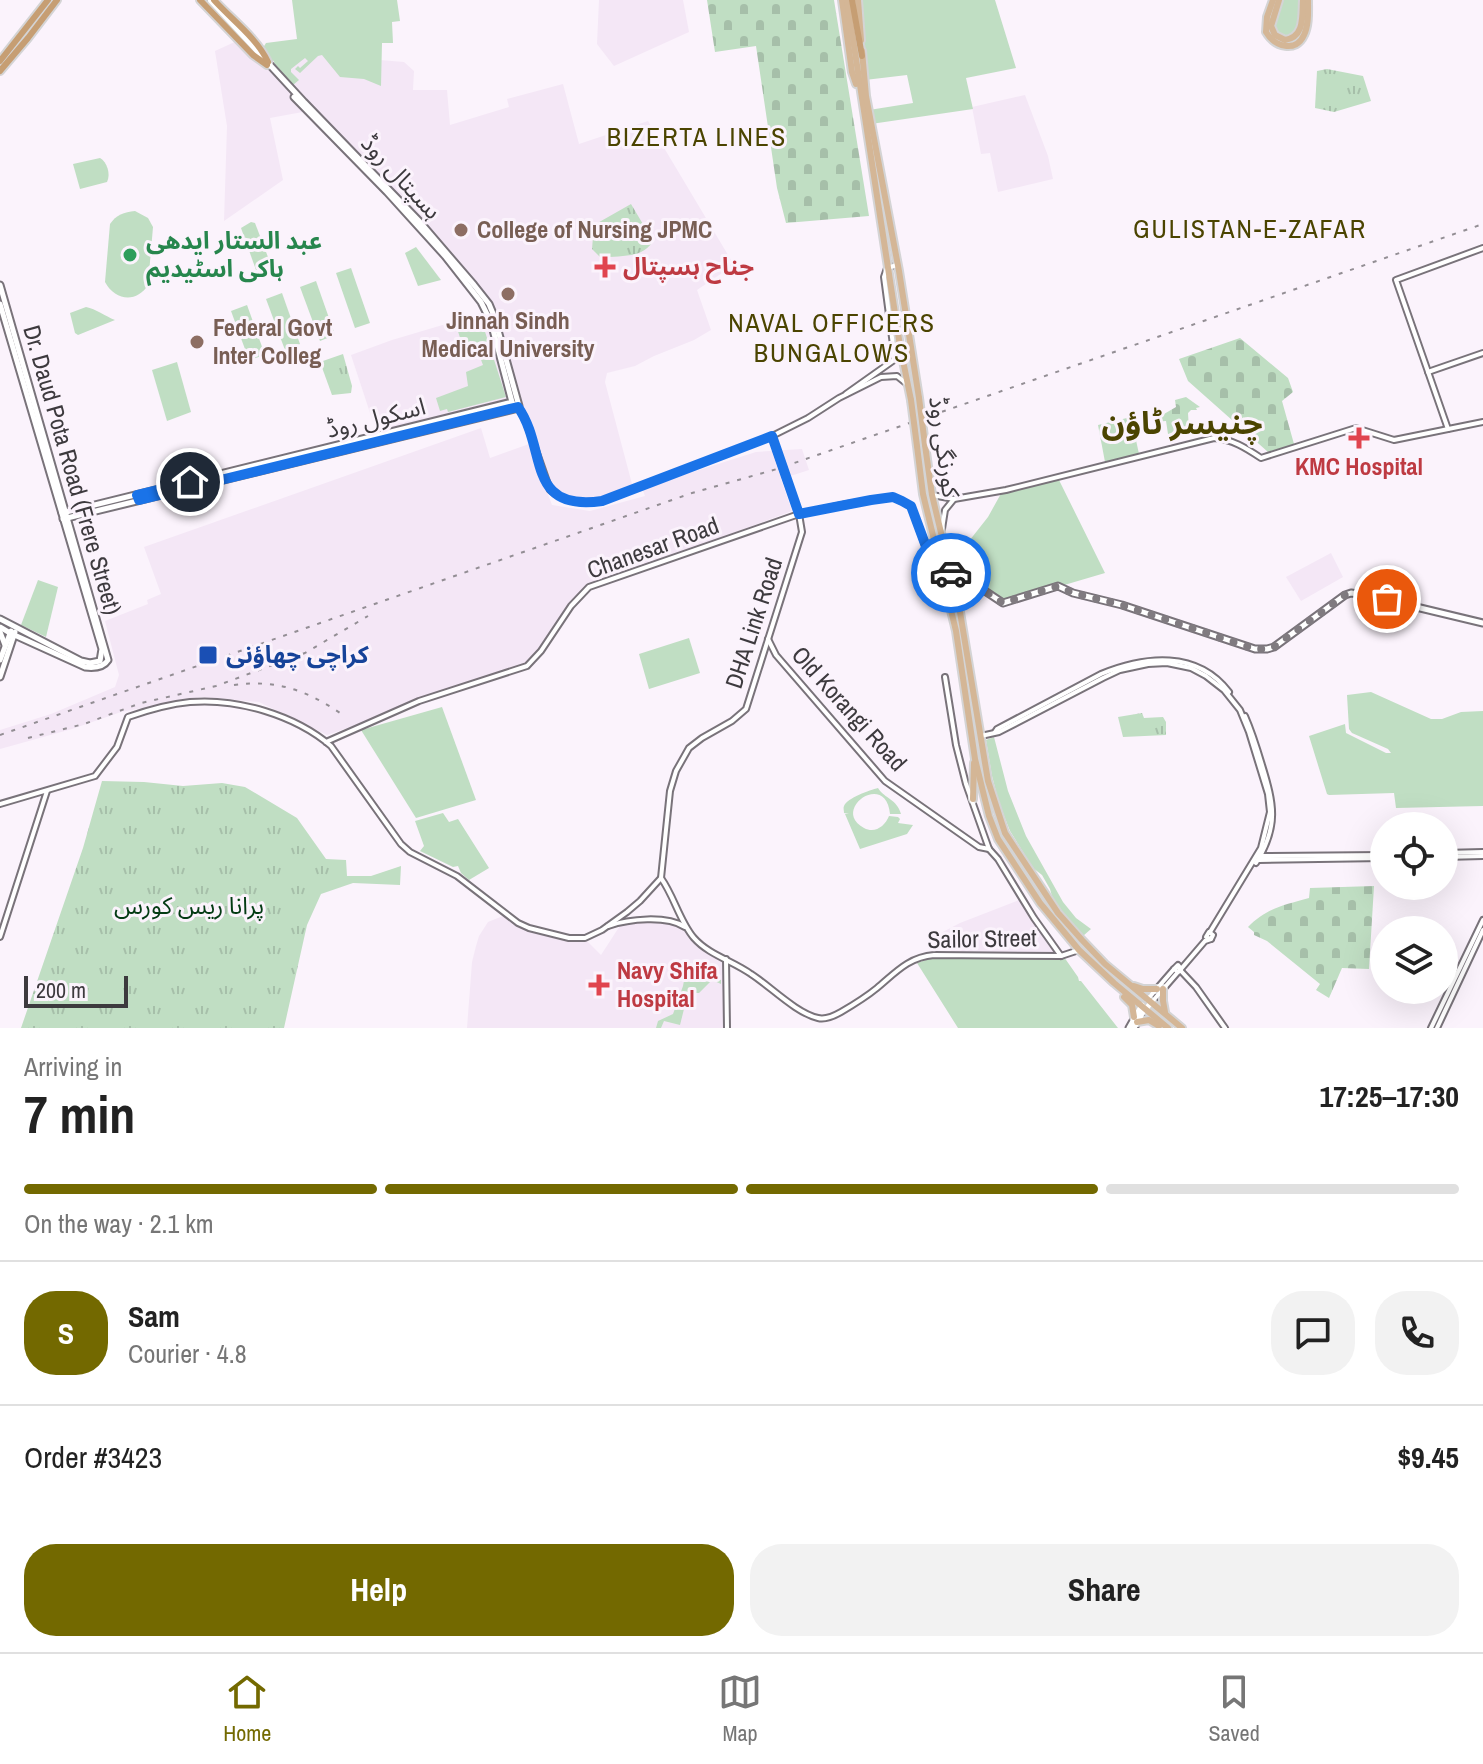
<!DOCTYPE html>
<html lang="en">
<head>
<meta charset="utf-8">
<style>
  :root { --surface:#fff; --page:#f2f2f2; --text:#222; --muted:#767676; --line:#e0e0e0; --accent:#736900 }
  body { margin:0; font-family:"Archivo Narrow","Noto Sans Arabic",sans-serif; background:var(--page); color:var(--text); height:100vh; display:flex; flex-direction:column; font-size:30px; white-space:nowrap }
  * { box-sizing:border-box; margin:0 }
  p { font-size:26px; color:var(--muted) }
  .icon { flex:none; width:44px; height:44px; fill:none; stroke:currentColor; stroke-width:2; stroke-linecap:round; stroke-linejoin:round }
  .map { position:relative; height:1028px; overflow:hidden }
  .panel { display:flex; flex-direction:column; background:var(--surface); flex:1 }
  .panel>* { flex:none }
  .fabs { position:absolute; left:1370px; top:812px; display:grid; gap:16px }
  .fabs a { display:grid; place-items:center; width:88px; height:88px; border-radius:50%; background:var(--surface); box-shadow:0 8px 32px #0002; font-size:40px }
  .scale { position:absolute; left:24px; bottom:20px; width:104px; box-sizing:border-box; padding-left:8px; border:4px solid #3d3a3e; border-top:0; font-size:22px; line-height:28px; white-space:nowrap; color:#3d3a3e; -webkit-text-stroke:6px #fbf3fc; paint-order:stroke }
  .pin { position:absolute; display:grid; place-items:center; width:68px; height:68px; color:#fff; margin:-34px; border:4px solid #fff; border-radius:50%; box-shadow:0 2px 8px #0007 }
  .courier { position:absolute; display:grid; place-items:center; width:80px; height:80px; margin:-40px; border:6px solid #1a73e8; border-radius:50%; background:#fff; color:#222; box-shadow:0 2px 10px #0007 }
  .overview em { font-style:normal; font-weight:800 }
  .overview div { display:flex; flex-direction:column-reverse }
  .overview { display:flex; align-items:center; justify-content:space-between; height:136px; padding:0 24px }
  h1 { font-size:52px; font-weight:800; line-height:60px }
  .bar { display:grid; grid-template-columns:repeat(4,1fr); gap:12px 8px; align-content:center; height:96px; padding:0 24px }
  .bar i { height:10px; border-radius:6px; background:var(--line) }
  .bar .on { background:var(--accent) }
  .bar p { grid-column:span 4 }
  .line { display:flex; align-items:center; gap:20px; padding:0 24px; border-top:2px solid var(--line) }
  .line div { flex:1 }
  .round { display:grid; place-items:center; flex:none; width:84px; height:84px; border-radius:32px; background:var(--page) }
  .cta { display:flex; gap:16px; margin-top:auto; padding:16px 24px }
  .cta a { flex:1; height:92px; border-radius:32px; background:var(--accent); color:#fff; font-size:32px; font-weight:800; line-height:92px; text-align:center }
  .cta a+a { background:var(--page); color:var(--text) }
  .tabs { display:flex; justify-content:space-around; align-items:center; height:112px; border-top:2px solid var(--line); background:var(--surface); font-size:22px; color:var(--muted) }
  .tabs a { display:grid; justify-items:center; gap:4px }
  .tabs .on { color:var(--accent) }
  .map>svg:first-child { display:block }
</style>
</head>
<body>
<div class="map">
<svg width="1483" height="1028" viewBox="0 0 1483 1028">
  <defs>
    <pattern id="cemetery-stones" width="16" height="16" patternUnits="userSpaceOnUse" patternTransform="scale(2)"><rect width="16" height="16" fill="#c0dec3"/><path d="M2 7V4a2 2 0 0 1 4 0v3zM10 15v-3a2 2 0 0 1 4 0v3z" fill="#a6bfa9"/></pattern>
    <pattern id="park-tufts" width="24" height="20" patternUnits="userSpaceOnUse" patternTransform="scale(2)"><rect width="24" height="20" fill="#c0dec3"/><path d="M3 7l-1-3M5 7V3M7 7l1-3M15 17l-1-3M17 17v-4M19 17l1-3" fill="none" stroke="#a6bfa9"/></pattern>
  </defs>
  <rect width="100%" height="100%" fill="#fbf3fc"/>
  <!-- built -->
  <g fill="#f4e7f6">
    <path d="M599,0H683L689,32L614,66L597,44Z"/>
    <path d="M239,40L308,111L270,118L283,180L224,221L227,126L215,51Z"/>
    <path d="M339,47L380,60L404,62L414,71L413,90H447L450,125L509,107L507,99L563,84L579,144L648,121L734,265L697,290L711,330L694,340L654,356L635,366L607,373L605,382L632,484L603,497L591,499L574,498L550,487L494,316L489,304L268,63L271,60Z"/>
    <path d="M1025,95L1048,156L1053,179L998,192L990,153L981,154L972,107Z"/>
    <path d="M483,313L488,323L507,399L376,431L351,355L392,340Z"/>
    <path d="M481,428L490,458L529,444L552,505L590,511L645,496L642,488L756,452L802,449L809,470L781,479L792,511L589,587L565,615L541,651L527,666L327,735L259,702L201,697L121,712L72,729L0,749V730L51,714L115,687L119,675L105,621L148,604L147,600L161,594L144,547Z"/>
    <path d="M1331,553L1343,577L1301,601L1286,577Z"/>
    <path d="M1019,900L1057,954H953L939,934L960,923Z"/>
    <path d="M503,916L510,917L529,928L569,940L587,941L601,955L623,921L673,924L687,928L699,943L726,959L727,1028H467L472,962L476,946L479,936L488,922Z"/>
  </g>
  <!-- grass -->
  <g fill="#c0dec3">
    <path d="M292,0H397L400,21L392,22L393,43H382L381,86L364,79L340,77L322,55L318,56L300,73L295,69L298,66L300,68L308,61L305,58L291,69V72L299,80L293,85L274,63V61L270,60L261,51L266,43L297,39Z"/>
    <path d="M859,0H995L1016,68L966,78L973,109L871,124L869,110L913,103L907,75L865,80Z"/>
    <path d="M1283,0H1299C1298,8 1300,22 1296,29C1291,41 1279,34 1274,27Z"/>
    <path d="M100,158C107,162 111,174 107,182L80,189L73,164Z"/>
    <path d="M135,211L148,218L153,227L148,285C137,303 115,301 105,282L110,224C116,215 124,212 135,211Z"/>
    <path d="M251,222L255,223L271,265L256,270L241,228Z"/>
    <path d="M416,247L441,280L418,286L405,253Z"/>
    <path d="M351,268L370,323L355,328L336,273Z"/>
    <path d="M316,281L335,335L320,341L300,287Z"/>
    <path d="M282,293L300,344L285,350L266,299Z"/>
    <path d="M247,305L265,355L249,360L231,311Z"/>
    <path d="M86,307C96,309 105,316 115,320L78,335L75,333L70,313Z"/>
    <path d="M479,313L506,397L448,412L447,409L440,411L436,398L468,386L466,372L483,365L478,352L463,356L461,347L472,344L471,341L462,344L455,322Z"/>
    <path d="M177,362L191,412L167,421L152,370Z"/>
    <path d="M1131,417L1139,454L1105,462L1098,425Z"/>
    <path d="M1057,476L1105,573L1003,603L951,564L988,517L1003,490Z"/>
    <path d="M38,580L58,587L46,637L21,625Z"/>
    <path d="M689,638L700,673L649,689L639,654Z"/>
    <path d="M1371,692L1431,719H1442L1461,712L1483,711V806L1396,808L1394,793L1329,795L1327,794L1309,736L1345,724L1346,733L1386,753H1391L1388,749L1352,733L1349,729L1347,695Z"/>
    <path d="M442,707L476,800L416,818L361,730Z"/>
    <path d="M994,737L1008,791L1026,836L1063,902L1076,918L1091,929L1083,936L1064,916L1053,900L1050,889L1042,875L1033,868L1010,831L999,803L992,776L986,740Z"/>
    <path d="M878,788C885,799 897,799 901,814H890C886,770 830,810 864,828C875,834 885,826 889,816L898,817L900,819L898,823L913,825L907,834L860,849L845,814H849L844,813C844,810 843,808 844,806C847,798 870,790 878,788Z"/>
    <path d="M443,813L449,822L458,819L489,868L469,880L461,873L458,866L453,867L420,851L424,846L415,821Z"/>
    <path d="M935,957H1064L1078,977L1079,981H1081L1118,1028H958L917,963Z"/>
    <path d="M686,970L721,980V984L712,980L699,993H688L680,1025L664,1021L661,1028H656L658,1021L673,1014L683,986Z"/>
  </g>
  <!-- cemetery -->
  <g fill="url(#cemetery-stones)">
    <path d="M707,0H834L869,216L786,223L777,188L756,46L715,52Z"/>
    <path d="M1240,338L1288,378L1293,392L1282,401L1294,444L1268,452L1188,381L1179,359Z"/>
    <path d="M1186,397L1200,407L1196,408L1197,410H1191L1188,413L1189,430L1168,434L1166,421L1153,422L1152,418L1156,405L1164,414L1176,407L1175,400Z"/>
    <path d="M1374,886L1369,969L1342,968L1329,998L1316,990L1320,984L1267,941L1254,935V932L1248,927C1267,908 1284,905 1309,898L1310,888Z"/>
  </g>
  <!-- park -->
  <g fill="url(#park-tufts)">
    <path d="M1327,69L1363,76L1371,101L1334,112L1315,108L1317,71Z"/>
    <path d="M631,204L653,241C643,259 620,255 601,258L592,249L594,225Z"/>
    <path d="M343,354L352,386L351,393L332,395L320,362Z"/>
    <path d="M1142,713L1144,718L1163,717L1166,722V735L1123,737L1118,717Z"/>
    <path d="M102,781L144,782L183,786L222,783L245,787L297,818L326,859L346,860L347,876H371L401,866L400,885L353,883L321,894L307,925L284,1028H21L83,848Z"/>
  </g>
  <g fill="none" stroke-linecap="round" stroke-linejoin="round">
    <!-- tertiary casing -->
    <g stroke="#79737a" stroke-width="8">
      <g id="tertiary">
        <path d="M1428,372L1483,353"/>
        <path d="M846,394L894,360L893,345L884,277L887,268L897,265"/>
        <path d="M512,402L519,408L524,416L550,490C565,503 582,504 602,501L772,436L808,418L839,398L881,377L897,376L907,384"/>
        <path d="M1448,429L1396,280L1483,248"/>
        <path d="M932,495L954,499L1006,490L1214,438C1232,439 1246,448 1261,458L1356,428L1394,440L1483,422"/>
        <path d="M942,529L945,510L954,499"/>
        <path d="M768,639L776,655L885,781L979,847L989,849"/>
        <path d="M945,677L956,745L966,784L989,849L998,859L1034,918L1061,956"/>
        <path d="M1245,716C1252,732 1257,748 1262,765C1274,804 1279,826 1256,863"/>
        <path d="M995,732L997,729L1101,674C1145,656 1197,650 1229,692"/>
        <path d="M981,736L999,732L1103,678L1120,670L1148,664L1167,663L1191,668L1206,676L1224,690L1240,710L1249,732L1268,794L1270,812L1261,848L1210,932"/>
        <path d="M326,742L419,701L527,666L541,651L571,606L589,587L799,514L847,504L893,497L911,506L931,562L935,569L942,571"/>
        <path d="M0,804L95,776L117,747L128,717C148,710 169,704 190,702C237,698 295,715 331,746L401,844L410,852L457,876L518,923L529,928L569,938H585L602,930L627,912L640,901L661,878L670,791L676,771L689,748L702,738L732,721L746,709L802,532L799,514L786,478"/>
        <path d="M1444,853L1483,852"/>
        <path d="M1259,856L1384,855"/>
        <path d="M1444,857L1483,856"/>
        <path d="M1259,860L1384,858"/>
        <path d="M661,878C674,896 680,922 694,938C709,955 733,961 751,974C770,986 796,1013 818,1018C826,1020 834,1016 841,1012C853,1005 866,997 877,988C896,972 909,957 934,955L1061,956L1079,950"/>
        <path d="M608,926C629,919 666,915 685,927"/>
        <path d="M1209,932L1213,935L1211,939L1206,937Z"/>
        <path d="M0,937L47,791"/>
        <path d="M726,959L727,1028"/>
        <path d="M1178,965L1181,969L1178,972L1174,969Z"/>
        <path d="M1181,969L1205,941L1211,939"/>
        <path d="M1181,971L1196,987L1225,1028"/>
        <path d="M1147,1000L1174,969"/>
        <path d="M1151,1003L1178,972"/>
        <path d="M1431,1028L1483,920"/>
        <path d="M1437,1028L1483,930"/>
      </g>
    </g>
    <!-- secondary casing -->
    <g stroke="#79737a" stroke-width="9">
      <g id="secondary">
        <path d="M0,285L108,660C103,668 93,668 85,667L10,633L0,627"/>
        <path d="M0,304L102,649L100,661L90,663L81,661L0,619"/>
        <path d="M62,513L512,402L491,322L481,302L445,256L387,192L294,97"/>
        <path d="M63,519L515,409L519,406L494,316L489,304L474,285L419,221L304,102L210,0"/>
        <path d="M970,581L1003,603L1058,586L1073,593L1122,605L1255,649H1267L1274,647L1345,595L1351,593L1366,595L1483,623"/>
        <path d="M0,632L5,645"/>
        <path d="M0,660L11,631"/>
        <path d="M0,677L15,632"/>
        <path d="M1129,1028L1142,1005"/>
        <path d="M1134,1028L1143,1012L1151,1003"/>
      </g>
    </g>
    <!-- primary casing -->
    <g stroke="#d4d4d5" stroke-width="10">
      <g id="primary">
        <path d="M842,0L852,72L856,84"/>
        <path d="M847,0L900,346L911,400"/>
        <path d="M858,0L861,40"/>
        <path d="M1273,0L1267,17L1266,32C1275,47 1296,53 1304,35C1309,25 1308,11 1308,0"/>
        <path d="M1279,0L1271,26L1275,35L1285,40C1305,37 1302,16 1303,0"/>
        <path d="M862,51L866,96L899,271L919,398"/>
        <path d="M925,445L932,495L960,612L988,781L1005,833L1058,913L1082,940L1105,964L1182,1028"/>
        <path d="M917,446L923,494L956,631L975,759L989,816L998,839L1040,903L1079,950L1114,983L1168,1028"/>
        <path d="M948,562L967,579"/>
        <path d="M958,600L963,587L972,582"/>
        <path d="M973,799L974,763"/>
        <path d="M1134,986L1143,989H1157"/>
        <path d="M1163,989V1001L1165,1012"/>
        <path d="M1124,997L1132,1005L1134,1017"/>
        <path d="M1137,1022L1149,1020L1159,1026"/>
      </g>
    </g>
    <!-- trunk casing -->
    <g stroke="#d4d4d5" stroke-width="10">
      <g id="trunk">
        <path d="M200,0L253,55L267,65"/>
        <path d="M214,0C231,19 257,38 268,62"/>
        <path d="M852,0L862,56"/>
        <path d="M0,61L48,0"/>
        <path d="M0,71L28,38L57,0"/>
      </g>
    </g>
    <!-- tertiary -->
    <use href="#tertiary" stroke="#fff" stroke-width="4"/>
    <!-- secondary -->
    <use href="#secondary" stroke="#fff" stroke-width="5"/>
    <!-- primary -->
    <use href="#primary" stroke="#d4b696" stroke-width="6"/>
    <!-- trunk -->
    <use href="#trunk" stroke="#c69e73" stroke-width="6"/>
    <!-- rail -->
    <g stroke="#938e94" stroke-width="2" stroke-dasharray="4 8" stroke-linecap="butt">
      <path d="M234,685C278,679 308,691 343,715"/>
      <path d="M0,735L692,493L777,469L1483,224"/>
      <path d="M28,738L84,724L141,703L216,686L305,653L368,616"/>
    </g>
    <!-- tertiary-bridge casing -->
    <g stroke="#79737a" stroke-width="8" stroke-linecap="butt">
      <path id="tertiary-bridge" d="M776,449L786,478"/>
    </g>
    <!-- primary-bridge casing -->
    <g stroke="#d4d4d5" stroke-width="10" stroke-linecap="butt">
      <g id="primary-bridge">
        <path d="M919,398L925,445"/>
        <path d="M911,400L917,446"/>
      </g>
    </g>
    <!-- tertiary-bridge -->
    <use href="#tertiary-bridge" stroke="#fff" stroke-width="4"/>
    <!-- primary-bridge -->
    <use href="#primary-bridge" stroke="#d4b696" stroke-width="6"/>
  </g>
  <g fill="none" stroke-linecap="round" stroke-linejoin="round">
    <!-- done -->
    <path stroke="#807b80" stroke-width="8" stroke-dasharray="0 14.4" d="M951,573L967,579L1003,603L1058,586L1073,593L1122,605L1255,649H1269L1274,647L1345,595L1359,593L1387,599"/>
    <!-- route -->
    <path stroke="#1a73e8" stroke-width="10" d="M190,482L137,495L139,500L518,407C548,450 525,512 602,501L772,436L799,514L871,500L893,497L902,501L911,506L934,568L939,571L951,573"/>
  </g>
  <!-- markers -->
  <g fill="#8d6e63" stroke="#fbf3fc" stroke-width="3">
    <circle cx="461" cy="230" r="8"/>
    <circle cx="508" cy="294" r="8"/>
    <circle cx="197" cy="342" r="8"/>
  </g>
  <circle fill="#2e9e5b" stroke="#fbf3fc" stroke-width="3" cx="130" cy="255" r="8"/>
  <g fill="#e0444e" stroke="#fbf3fc" stroke-width="3">
    <path d="M601 255h8v8h8v8h-8v8h-8v-8h-8v-8h8z"/>
    <path d="M1355 426h8v8h8v8h-8v8h-8v-8h-8v-8h8z"/>
    <path d="M595 973h8v8h8v8h-8v8h-8v-8h-8v-8h8z"/>
  </g>
  <rect fill="#1a4fb4" stroke="#fbf3fc" stroke-width="3" x="198" y="645" width="20" height="20" rx="4"/>
  <g text-anchor="middle" stroke-width="6" stroke-linejoin="round" paint-order="stroke">
    <!-- street labels -->
    <g font-size="24" fill="#3d3a3e" stroke="#fbf3fc">
      <text transform="translate(401 177) rotate(47)" y="8">ہسپتال روڈ</text>
      <text transform="translate(376 418) rotate(-14)" y="8">اسکول روڈ</text>
      <text transform="translate(944 447) rotate(82)" y="8">کورنگی روڈ</text>
      <text transform="translate(72 470) rotate(74)" y="8">Dr. Daud Pota Road (Frere Street)</text>
      <text transform="translate(653 548) rotate(-20)" y="8">Chanesar Road</text>
      <text transform="translate(754 623) rotate(-72)" y="8">DHA Link Road</text>
      <text transform="translate(849 709) rotate(48)" y="8">Old Korangi Road</text>
      <text transform="translate(982 939) rotate(-1)" y="8">Sailor Street</text>
    </g>
    <!-- education labels -->
    <g font-size="24" font-weight="bold" fill="#785e54" stroke="#fbf3fc" text-anchor="start">
      <text x="477" y="238">College of Nursing JPMC</text>
      <text x="508" y="329" text-anchor="middle">Jinnah Sindh<tspan x="508" dy="28">Medical University</tspan></text>
      <text x="213" y="336">Federal Govt<tspan x="213" dy="28">Inter Colleg</tspan></text>
    </g>
    <!-- leisure labels -->
    <g font-size="24" font-weight="bold" fill="#27864d" stroke="#fbf3fc" text-anchor="start">
      <text x="146" y="249">عبد الستار ایدھی<tspan x="146" dy="28">ہاکی اسٹیدیم</tspan></text>
    </g>
    <!-- health labels -->
    <g font-size="24" font-weight="bold" fill="#be3a42" stroke="#fbf3fc" text-anchor="start">
      <text x="623" y="275">جناح ہسپتال</text>
      <text x="1359" y="475" text-anchor="middle">KMC Hospital</text>
      <text x="617" y="979">Navy Shifa<tspan x="617" dy="28">Hospital</tspan></text>
    </g>
    <!-- transit labels -->
    <g font-size="24" font-weight="bold" fill="#164399" stroke="#fbf3fc" text-anchor="start">
      <text x="226" y="663">کراچی چھاؤنی</text>
    </g>
    <!-- park labels -->
    <g font-size="24" fill="#033b13" stroke="#fbf3fc">
      <text x="189" y="914">پرانا ریس کورس</text>
    </g>
    <!-- neighbourhood labels -->
    <g font-size="26" letter-spacing="2" fill="#4b4400" stroke="#fbf3fc">
      <text x="697" y="146">BIZERTA LINES</text>
      <text x="1250" y="238">GULISTAN-E-ZAFAR</text>
      <text x="832" y="332">NAVAL OFFICERS<tspan x="832" dy="30">BUNGALOWS</tspan></text>
    </g>
    <!-- district labels -->
    <g font-size="32" font-weight="bold" fill="#4b4400" stroke="#fbf3fc">
      <text x="1182" y="434">چنیسر ٹاؤن</text>
    </g>
  </g>
</svg>
<div class="fabs">
<a><svg class="icon" aria-label="locate" viewBox="0 0 24 24"><circle cx="12" cy="12" r="6"/><path d="M12 2v4M12 18v4M2 12h4M18 12h4"/></svg></a>
<a><svg class="icon" aria-label="layers" viewBox="0 0 24 24"><path d="M12 4l9 5-9 5-9-5zM3 14l9 5 9-5"/></svg></a>
</div>
<div class="scale">200 m</div>
<div class="pin" style="left:1387px;top:599px;background:#ea580c"><svg class="icon" aria-label="bag" viewBox="0 0 24 24"><path d="M5 8h14l-1 12H6zM9 8a3 3 0 0 1 6 0"/></svg></div>
<div class="pin" style="left:190px;top:482px;background:#1f2937"><svg class="icon" aria-label="home" viewBox="0 0 24 24"><path d="M3 11l9-7 9 7M6 9v11h12V9"/></svg></div>
<div class="courier" style="left:951px;top:573px"><svg class="icon" aria-label="car" viewBox="0 0 24 24"><path d="M5 17H2v-5l4-1 3-4h7l3 4 3 1v5h-3M9 17h6M6 11h13"/><circle cx="7" cy="17" r="2"/><circle cx="17" cy="17" r="2"/></svg></div>
</div>
<section class="panel">
<div class="overview"><div><h1>7 min</h1><p>Arriving in</p></div><em>17:25–17:30</em></div>
<div class="bar"><i class="on"></i><i class="on"></i><i class="on"></i><i></i><p>On the way · 2.1 km</p></div>
<div class="line" style="height:144px"><b class="round" style="background:var(--accent);color:#fff">S</b><div><b>Sam</b><p>Courier · 4.8</p></div><a class="round"><svg class="icon" aria-label="chat" viewBox="0 0 24 24"><path d="M4 5h16v11H9l-5 4z"/></svg></a><a class="round"><svg class="icon" aria-label="phone" viewBox="0 0 24 24"><path d="M5 4h4l2 5-3 2q2 4 5 5l2-3 5 2v4C11 20 4 13 5 4z"/></svg></a></div>
<div class="line" style="height:104px"><div>Order #3423</div><b>$9.45</b></div>
<div class="cta"><a>Help</a><a>Share</a></div>
</section>
<nav class="tabs">
<a class="on"><svg class="icon" aria-label="home" viewBox="0 0 24 24"><path d="M3 11l9-7 9 7M6 9v11h12V9"/></svg>Home</a>
<a><svg class="icon" aria-label="map" viewBox="0 0 24 24"><path d="M3 6l6-2 6 2 6-2v14l-6 2-6-2-6 2zM9 4v14M15 6v14"/></svg>Map</a>
<a><svg class="icon" aria-label="saved" viewBox="0 0 24 24"><path d="M7 4h10v16l-5-4-5 4z"/></svg>Saved</a>
</nav>
</body>
</html>
